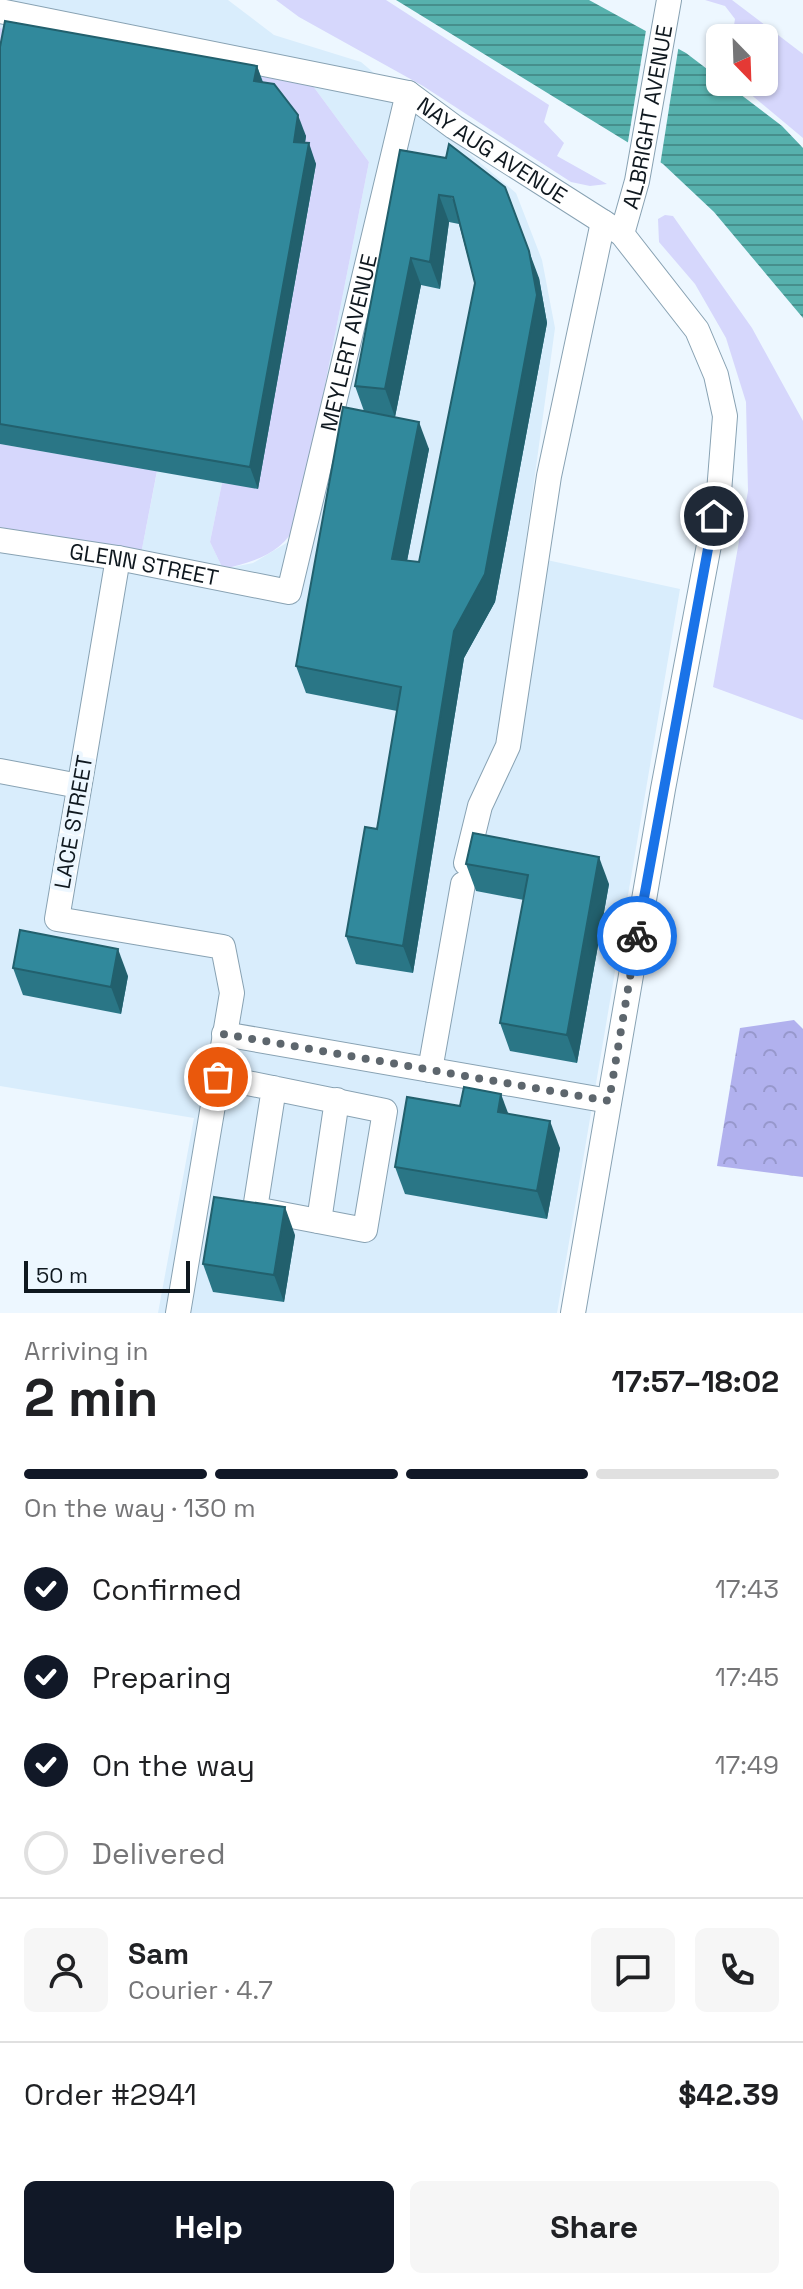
<!DOCTYPE html>
<html lang="en">
<head>
<meta charset="utf-8">
<style>
  :root { --surface:#fff; --page:#f6f6f6; --text:#202124; --muted:#757577; --line:#e0e0e0; --accent:#111827 }
  body { margin:0; font-family:"Space Grotesk",sans-serif; background:var(--page); color:var(--text); height:100vh; display:flex; flex-direction:column; font-size:30px; white-space:nowrap }
  * { box-sizing:border-box; margin:0 }
  p { font-size:26px; color:var(--muted) }
  .icon { flex:none; width:44px; height:44px; fill:none; stroke:currentColor; stroke-width:2; stroke-linecap:round; stroke-linejoin:round }
  .map { position:relative; height:1313px; overflow:hidden }
  .sheet { display:flex; flex-direction:column; background:var(--surface); flex:1 }
  .sheet>* { flex:none }
  .needle { width:52px; rotate:157deg }
  .fabs { position:absolute; left:706px; top:24px; display:grid; gap:16px }
  .fabs a { display:grid; place-items:center; width:72px; height:72px; border-radius:12px; background:var(--surface); box-shadow:0 2px 6px #0004; font-size:40px }
  .scale { position:absolute; left:24px; bottom:20px; width:166px; box-sizing:border-box; padding-left:8px; border:4px solid #0f181f; border-top:0; font-size:22px; line-height:28px; white-space:nowrap; color:#0f181f; -webkit-text-stroke:6px #edf7ff; paint-order:stroke }
  .pin { position:absolute; display:grid; place-items:center; width:68px; height:68px; color:#fff; margin:-34px; border:4px solid #fff; border-radius:50%; box-shadow:0 2px 8px #0007 }
  .courier { position:absolute; display:grid; place-items:center; width:80px; height:80px; margin:-40px; border:6px solid #1a73e8; border-radius:50%; background:#fff; color:#222; box-shadow:0 2px 10px #0007 }
  .head em { font-style:normal; font-weight:600 }
  .head div { display:flex; flex-direction:column-reverse }
  .head { display:flex; align-items:center; justify-content:space-between; height:136px; padding:0 24px }
  h1 { font-size:52px; font-weight:600; line-height:60px }
  .bar { display:grid; grid-template-columns:repeat(4,1fr); gap:12px 8px; align-content:center; height:96px; padding:0 24px }
  .bar i { height:10px; border-radius:6px; background:var(--line) }
  .bar .active { background:var(--accent) }
  .bar p { grid-column:span 4 }
  .line { display:flex; align-items:center; gap:20px; padding:0 24px; border-top:2px solid var(--line) }
  .line div { flex:1 }
  .round { display:grid; place-items:center; flex:none; width:84px; height:84px; border-radius:12px; background:var(--page) }
  ol { padding:0 24px; list-style:none }
  li { display:flex; align-items:center; gap:24px; height:88px }
  li p { margin-inline-start:auto }
  li .icon { padding:8px; border-radius:50%; background:var(--accent); color:#fff; stroke-width:4 }
  li:last-child { color:var(--muted) }
  li i { width:44px; height:44px; border:4px solid var(--line); border-radius:50% }
  .primary-button { display:flex; gap:16px; margin-top:auto; padding:16px 24px }
  .primary-button a { flex:1; height:92px; border-radius:12px; background:var(--accent); color:#fff; font-size:32px; font-weight:600; line-height:92px; text-align:center }
  .primary-button a+a { background:var(--page); color:var(--text) }
  .map>svg:first-child { display:block }
</style>
</head>
<body>
<div class="map">
<svg width="803" height="1313" viewBox="0 0 803 1313">
  <defs>
    <pattern id="forest-crowns" width="20" height="18" patternUnits="userSpaceOnUse" patternTransform="scale(2)"><rect width="20" height="18" fill="#b1b1ee"/><path d="M2 6a3 3 0 1 1 6 0M12 15a3 3 0 1 1 6 0" fill="none" stroke="#9798cc"/></pattern>
    <pattern id="water-rules" width="6" height="5" patternUnits="userSpaceOnUse" patternTransform="scale(2)"><rect width="6" height="5" fill="#57b1ad"/><path d="M0 2.5h6" fill="none" stroke="#468f8c"/></pattern>
  </defs>
  <rect width="100%" height="100%" fill="#edf7ff"/>
  <!-- built -->
  <path fill="#d9edfc" d="M0,0H228L274,35L361,62L516,193L542,260L555,328L524,555L680,589L557,1313H158L194,1118L0,1086V527L141,554L157,472L0,444V77H6L12,43L264,87L262,102L281,106L306,136L302,163L316,164L258,489L222,483L210,542L223,569L253,563L288,542L298,522L369,162L313,86L0,28Z"/>
  <!-- grass -->
  <g fill="#d6d7fc">
    <path d="M276,0H386L549,105L544,122L564,143L557,156L607,184L590,186L571,182L423,86L299,17Z"/>
    <path d="M705,0H732L803,54V138L736,82H764V38H732L735,19L725,6Z"/>
    <path d="M0,28L313,86L369,162L298,522C283,553 255,562 223,569L210,542L222,483L258,488L316,165L0,77Z"/>
    <path d="M665,215L673,216L752,328L803,421V720L713,687L748,491L746,402L726,338L695,284L659,242L658,219Z"/>
    <path d="M0,444L157,471L141,554L0,527Z"/>
  </g>
  <!-- forest -->
  <path fill="url(#forest-crowns)" d="M794,1020L803,1029V1177L717,1166L740,1028Z"/>
  <!-- water -->
  <path fill="url(#water-rules)" d="M396,0H589L686,53L782,126L803,148V318L714,212L663,164Z"/>
  <!-- pier -->
  <path fill="#edf7ff" d="M647,24L679,44L660,166L627,148Z"/>
  <g fill="none" stroke-linecap="round" stroke-linejoin="round">
    <!-- minor casing -->
    <g stroke="#88a2b3" stroke-width="26">
      <g id="minor">
        <path id="s1" d="M0,11L408,93L454,127L622,234L697,330L716,375L725,416L719,492L663,789L573,1313"/>
        <path id="s2" d="M622,234L637,181L669,0"/>
        <path id="s3" d="M0,540L118,558L289,592L408,93"/>
        <path d="M118,558L57,919L223,947L232,993L178,1313"/>
        <path d="M0,771L79,786"/>
        <path d="M466,863L480,806L508,746L549,476L603,222"/>
        <path d="M224,1034L609,1101"/>
        <path d="M430,1070L463,884"/>
        <path d="M218,1077L385,1111L365,1230L255,1209L274,1088"/>
        <path d="M319,1221L337,1100"/>
      </g>
    </g>
    <!-- minor -->
    <use href="#minor" stroke="#fff" stroke-width="24"/>
  </g>
  <!-- wall -->
  <g fill="#2a7686" fill-rule="evenodd">
    <path d="M0,47L257,66L263,82L306,136L305,142L316,164L258,489L0,444Z"/>
    <path d="M400,150L539,278L547,323L495,602L464,658L413,973L356,964L346,936L377,829L397,711L306,693L296,666L364,411L355,386ZM449,222L459,224L475,283L419,562L407,561L429,449L395,417L421,285L440,289Z"/>
    <path d="M466,864L609,884L577,1063L510,1051L500,1023L524,900L476,891Z"/>
    <path d="M13,968L128,976L121,1014L23,995Z"/>
    <path d="M508,1114L560,1148L547,1219L405,1194L395,1167Z"/>
    <path d="M295,1235L284,1302L213,1292L203,1264Z"/>
  </g>
  <!-- shaded-wall -->
  <g fill="#22606d">
    <path d="M257,66L264,87L254,81Z"/>
    <path d="M298,115L306,136L302,163L294,142Z"/>
    <path d="M309,143L316,164L258,489L250,467Z"/>
    <path d="M439,195L449,222L440,289L430,262Z"/>
    <path d="M529,251L539,278L547,323L495,602L464,658L413,973L403,946L454,631Z"/>
    <path d="M411,258L421,285L395,417L385,389Z"/>
    <path d="M419,422L429,449L402,586L392,559Z"/>
    <path d="M599,857L609,884L577,1063L567,1035Z"/>
    <path d="M118,949L128,976L121,1014L111,987Z"/>
    <path d="M501,1094L511,1121L498,1112Z"/>
    <path d="M550,1121L560,1148L547,1219L537,1191Z"/>
    <path d="M285,1207L295,1235L284,1302L274,1275Z"/>
  </g>
  <!-- building -->
  <g fill="#31899c" stroke="#22606d" stroke-width="2">
    <path d="M5,21L257,66L254,81L274,84L298,115L294,142L309,143L250,467L0,424V47Z"/>
    <path d="M449,144L505,187L529,251L537,295L485,574L454,631L403,946L346,936L365,827L377,829L401,687L296,666L343,407L419,422L392,559L419,562L475,283L453,197L439,195L430,262L411,258L385,389L355,386L400,150L446,158Z"/>
    <path d="M473,833L599,857L567,1035L500,1023L528,875L466,864Z"/>
    <path d="M20,930L118,949L111,987L13,968Z"/>
    <path d="M464,1087L501,1094L498,1112L550,1121L537,1191L395,1167L407,1097L460,1106Z"/>
    <path d="M214,1197L285,1207L274,1275L203,1264Z"/>
  </g>
  <g fill="none" stroke-linecap="round" stroke-linejoin="round">
    <!-- done -->
    <path stroke="#5d666d" stroke-width="8" stroke-dasharray="0 14.4" d="M218,1077L224,1034L609,1101L637,936"/>
    <!-- route -->
    <path stroke="#1a73e8" stroke-width="10" d="M637,936L714,516"/>
  </g>
  <g text-anchor="middle" stroke-width="8" stroke-linejoin="round" paint-order="stroke">
    <!-- street labels -->
    <g font-size="22" fill="#0f181f" stroke="#edf7ff">
      <text dy="8" stroke="none"><textPath href="#s2" startOffset="120">ALBRIGHT AVENUE</textPath></text>
      <text dy="8" stroke="none"><textPath href="#s1" startOffset="518">NAY AUG AVENUE</textPath></text>
      <text dy="8" stroke="none"><textPath href="#s3" startOffset="550">MEYLERT AVENUE</textPath></text>
      <text dy="8" stroke="none"><textPath href="#s3" startOffset="146">GLENN STREET</textPath></text>
      <text transform="translate(73 822) rotate(-80)" y="8">LACE STREET</text>
    </g>
  </g>
</svg>
<div class="fabs">
<a><svg class="needle" viewBox="-14 -14 28 28"><path d="M0-13l5 13h-10z" fill="#e53935"/><path d="M0 13l5-13h-10z" fill="#757577"/></svg></a>
</div>
<div class="scale">50 m</div>
<div class="pin" style="left:218px;top:1077px;background:#ea580c"><svg class="icon" aria-label="bag" viewBox="0 0 24 24"><path d="M5 8h14l-1 12H6zM9 8a3 3 0 0 1 6 0"/></svg></div>
<div class="pin" style="left:714px;top:516px;background:#1f2937"><svg class="icon" aria-label="home" viewBox="0 0 24 24"><path d="M3 11l9-7 9 7M6 9v11h12V9"/></svg></div>
<div class="courier" style="left:637px;top:936px"><svg class="icon" aria-label="bike" viewBox="0 0 24 24"><circle cx="6" cy="16" r="4"/><circle cx="18" cy="16" r="4"/><path d="M6 16l4-8h5l3 8M10 8l3 8H6M13 5h3"/></svg></div>
</div>
<section class="sheet">
<div class="head"><div><h1>2 min</h1><p>Arriving in</p></div><em>17:57–18:02</em></div>
<div class="bar"><i class="active"></i><i class="active"></i><i class="active"></i><i></i><p>On the way · 130 m</p></div>
<ol>
<li><svg class="icon" aria-label="check" viewBox="0 0 24 24"><path d="M5 12l5 5 9-10"/></svg>Confirmed<p>17:43</p></li>
<li><svg class="icon" aria-label="check" viewBox="0 0 24 24"><path d="M5 12l5 5 9-10"/></svg>Preparing<p>17:45</p></li>
<li><svg class="icon" aria-label="check" viewBox="0 0 24 24"><path d="M5 12l5 5 9-10"/></svg>On the way<p>17:49</p></li>
<li><i></i>Delivered</li>
</ol>
<div class="line" style="height:144px"><a class="round"><svg class="icon" aria-label="person" viewBox="0 0 24 24"><circle cx="12" cy="8" r="4"/><path d="M4 21q1-7 8-7t8 7"/></svg></a><div><b>Sam</b><p>Courier · 4.7</p></div><a class="round"><svg class="icon" aria-label="chat" viewBox="0 0 24 24"><path d="M4 5h16v11H9l-5 4z"/></svg></a><a class="round"><svg class="icon" aria-label="phone" viewBox="0 0 24 24"><path d="M5 4h4l2 5-3 2q2 4 5 5l2-3 5 2v4C11 20 4 13 5 4z"/></svg></a></div>
<div class="line" style="height:104px"><div>Order #2941</div><b>$42.39</b></div>
<div class="primary-button"><a>Help</a><a>Share</a></div>
</section>
</body>
</html>
